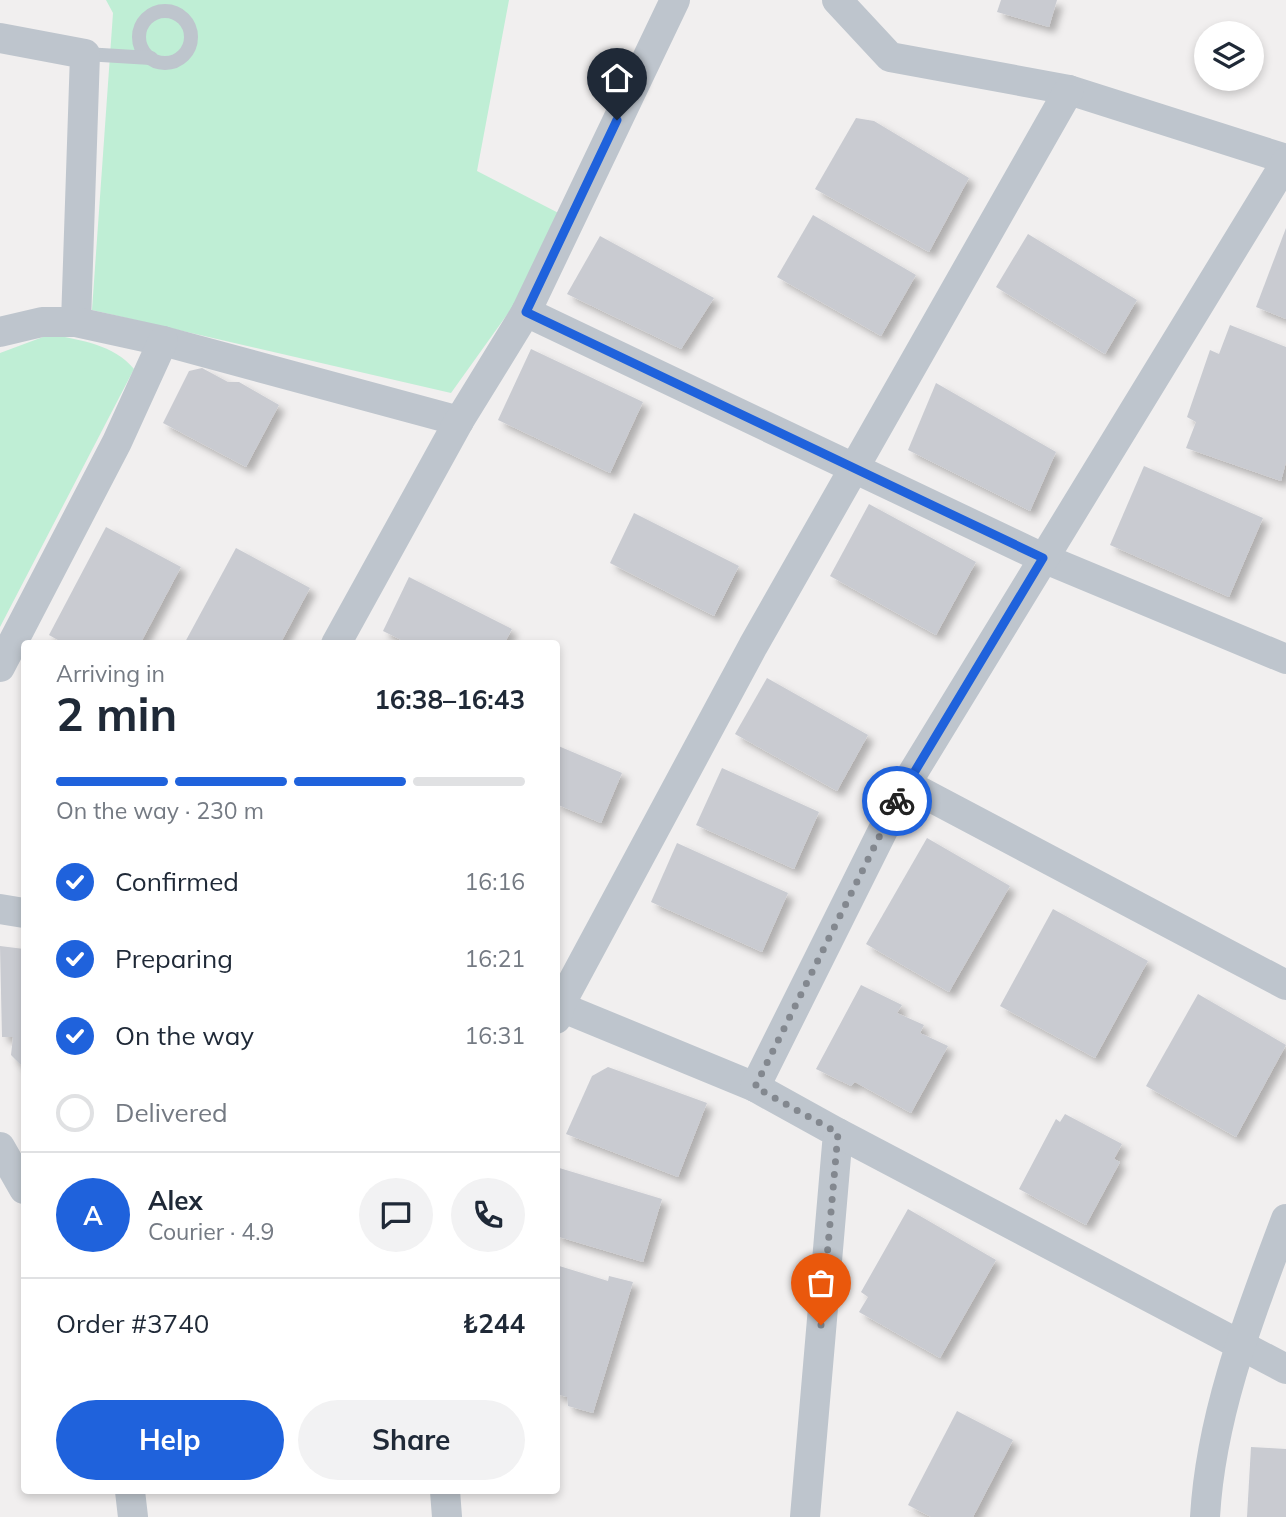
<!DOCTYPE html>
<html lang="en">
<head>
<meta charset="utf-8">
<style>
  :root { --surface:#fff; --page:#f2f2f3; --text:#1f2937; --muted:#747a83; --line:#e0e1e3; --accent:#1f62dc }
  body { margin:0; font-family:Mulish,sans-serif; background:var(--page); color:var(--text); height:100vh; display:flex; flex-direction:column; font-size:26px; white-space:nowrap }
  * { box-sizing:border-box; margin:0 }
  p { font-size:23px; color:var(--muted) }
  .icon { flex:none; width:38px; height:38px; fill:none; stroke:currentColor; stroke-width:2; stroke-linecap:round; stroke-linejoin:round }
  .map { position:relative; flex:1; overflow:hidden }
  .details { position:absolute; left:21px; top:640px; width:539px; height:854px; display:flex; flex-direction:column; background:var(--surface); border-radius:7px; box-shadow:0 4px 10px #0003 }
  .details>* { flex:none }
  .controls { position:absolute; left:1194px; top:21px; display:grid; gap:14px }
  .controls a { display:grid; place-items:center; width:70px; height:70px; border-radius:50%; background:var(--surface); box-shadow:0 4px 10px #0003; font-size:35px }
  .pin { position:absolute; display:grid; place-items:center; width:60px; height:60px; color:#fff; margin:-72px -30px; border-radius:50% 50% 50% 0; rotate:-45deg; box-shadow:0 0 7px #0007 }
  .pin .icon { rotate:45deg }
  .courier { position:absolute; display:grid; place-items:center; width:70px; height:70px; margin:-35px; border:5px solid #1f62dc; border-radius:50%; background:#fff; color:#222; box-shadow:0 2px 9px #0007 }
  .head em { font-style:normal; font-weight:700 }
  .head div { display:flex; flex-direction:column-reverse }
  .head { display:flex; align-items:center; justify-content:space-between; height:119px; padding:0 35px }
  h1 { font-size:46px; font-weight:700; line-height:52px }
  .bar { display:grid; grid-template-columns:repeat(4,1fr); gap:10px 7px; align-content:center; height:84px; padding:0 35px }
  .bar i { height:9px; border-radius:5px; background:var(--line) }
  .bar .selected { background:var(--accent) }
  .bar p { grid-column:span 4 }
  .line { display:flex; align-items:center; gap:18px; padding:0 35px; border-top:2px solid var(--line) }
  .line div { flex:1 }
  .round { display:grid; place-items:center; flex:none; width:74px; height:74px; border-radius:37px; background:var(--page) }
  ol { padding:0 35px; list-style:none }
  li { display:flex; align-items:center; gap:21px; height:77px }
  li p { margin-inline-start:auto }
  li .icon { padding:7px; border-radius:50%; background:var(--accent); color:#fff; stroke-width:4 }
  li:last-child { color:var(--muted) }
  li i { width:38px; height:38px; border:4px solid var(--line); border-radius:50% }
  .cta { display:flex; gap:14px; margin-top:auto; padding:14px 35px }
  .cta a { flex:1; height:80px; border-radius:42px; background:var(--accent); color:#fff; font-size:28px; font-weight:700; line-height:80px; text-align:center }
  .cta a+a { background:var(--page); color:var(--text) }
  .map>svg:first-child { display:block }
</style>
</head>
<body>
<div class="map">
<svg width="1286" height="1517" viewBox="0 0 1286 1517">
  <defs>
    <filter id="shadow"><feDropShadow dx="6" dy="6" stdDeviation="3.5" flood-color="#0004"/></filter>
  </defs>
  <rect width="100%" height="100%" fill="#f1efef"/>
  <!-- green -->
  <g fill="#bfeed5">
    <path d="M106,0H509L477,171L574,221L451,393L92,310L113,13Z"/>
    <path d="M51,334C82,341 113,344 134,369L0,627V353Z"/>
  </g>
  <!-- building -->
  <g fill="#c9cbd1" filter="url(#shadow)">
    <path d="M1001,0H1057L1049,27L997,12Z"/>
    <path d="M856,118L874,121L969,178L929,252L815,189Z"/>
    <path d="M813,215L916,275L881,336L777,277Z"/>
    <path d="M1286,228V319L1256,307Z"/>
    <path d="M1028,234L1137,300L1105,354L996,287Z"/>
    <path d="M600,236L714,298L681,349L567,294Z"/>
    <path d="M1230,325L1286,347V462L1281,481L1186,448L1196,422L1187,417L1210,350L1219,354Z"/>
    <path d="M531,349L643,402L610,473L498,420Z"/>
    <path d="M202,368L228,382H239L279,405L246,467L163,423L189,371Z"/>
    <path d="M936,383L1056,452L1030,511L908,450Z"/>
    <path d="M1144,466L1263,518L1229,597L1110,545Z"/>
    <path d="M869,504L976,562L936,635L830,576Z"/>
    <path d="M634,513L739,566L714,616L610,563Z"/>
    <path d="M106,527L181,567L140,644H65L49,635Z"/>
    <path d="M236,548L310,588L280,644H184Z"/>
    <path d="M409,577L512,629L504,644H409L383,631Z"/>
    <path d="M767,678L868,735L837,791L735,734Z"/>
    <path d="M556,745L622,773L601,823L556,804Z"/>
    <path d="M722,768L819,812L794,869L696,825Z"/>
    <path d="M927,838L1010,886L949,992L866,944Z"/>
    <path d="M677,843L788,893L762,952L651,902Z"/>
    <path d="M1053,909L1148,961L1095,1058L1000,1006Z"/>
    <path d="M0,946L24,949V1068L11,1055L13,1037H2Z"/>
    <path d="M861,985L902,1005L897,1013L924,1025L920,1033L948,1046L911,1113L855,1082L851,1086L816,1069Z"/>
    <path d="M1198,994L1286,1045L1236,1137L1146,1086Z"/>
    <path d="M608,1067L707,1103L678,1177L566,1134L592,1076Z"/>
    <path d="M1065,1114L1122,1144L1114,1159L1120,1162L1086,1225L1019,1189L1056,1119L1060,1122Z"/>
    <path d="M556,1167L662,1199L643,1262L556,1236Z"/>
    <path d="M908,1209L996,1260L940,1358L859,1312L868,1297L861,1292Z"/>
    <path d="M556,1265L608,1281L609,1276L633,1282L593,1413L568,1406L567,1397L556,1394Z"/>
    <path d="M957,1411L1013,1440L973,1517H931L908,1505Z"/>
    <path d="M1251,1447L1286,1449V1517H1247Z"/>
  </g>
  <g fill="none" stroke-linecap="round" stroke-linejoin="round">
    <!-- lane -->
    <g stroke="#bec5cd" stroke-width="14">
      <circle cx="165" cy="37" r="26"/>
      <path d="M85,54L151,58"/>
    </g>
    <!-- street -->
    <g stroke="#bec5cd" stroke-width="30">
      <path d="M837,0L890,57L1069,90L1286,159"/>
      <path d="M0,38L85,54L76,322"/>
      <path d="M526,312L1043,558L1286,659"/>
      <path d="M0,332L42,322H76L163,341L459,421"/>
      <path d="M336,644L459,421L526,312L675,0"/>
      <path d="M0,667L117,442L163,341"/>
      <path d="M906,784L1286,985"/>
      <path d="M0,909L24,913"/>
      <path d="M556,1005L755,1087L838,1133L805,1517"/>
      <path d="M556,1019L560,1005L753,646L1069,90"/>
      <path d="M755,1087L906,784L1286,162"/>
      <path d="M838,1133L1286,1369"/>
      <path d="M0,1147L24,1189"/>
      <path d="M130,1491L133,1517"/>
      <path d="M445,1491L447,1517"/>
      <path d="M1205,1517C1211,1413 1250,1315 1286,1219"/>
    </g>
  </g>
  <g fill="none" stroke-linecap="round" stroke-linejoin="round">
    <!-- done -->
    <path stroke="#83888f" stroke-width="7" stroke-dasharray="0 12.6" d="M821,1325L838,1133L755,1087L897,801"/>
    <!-- route -->
    <path stroke="#1f62dc" stroke-width="9" d="M617,120L526,312L1043,558L897,801"/>
  </g>
</svg>
<div class="controls">
<a><svg class="icon" aria-label="layers" viewBox="0 0 24 24"><path d="M12 4l9 5-9 5-9-5zM3 14l9 5 9-5"/></svg></a>
</div>
<div class="pin" style="left:821px;top:1325px;background:#ea580c"><svg class="icon" aria-label="bag" viewBox="0 0 24 24"><path d="M5 8h14l-1 12H6zM9 8a3 3 0 0 1 6 0"/></svg></div>
<div class="pin" style="left:617px;top:120px;background:#1f2937"><svg class="icon" aria-label="home" viewBox="0 0 24 24"><path d="M3 11l9-7 9 7M6 9v11h12V9"/></svg></div>
<div class="courier" style="left:897px;top:801px"><svg class="icon" aria-label="bike" viewBox="0 0 24 24"><circle cx="6" cy="16" r="4"/><circle cx="18" cy="16" r="4"/><path d="M6 16l4-8h5l3 8M10 8l3 8H6M13 5h3"/></svg></div>
<section class="details">
<div class="head"><div><h1>2 min</h1><p>Arriving in</p></div><em>16:38–16:43</em></div>
<div class="bar"><i class="selected"></i><i class="selected"></i><i class="selected"></i><i></i><p>On the way · 230 m</p></div>
<ol>
<li><svg class="icon" aria-label="check" viewBox="0 0 24 24"><path d="M5 12l5 5 9-10"/></svg>Confirmed<p>16:16</p></li>
<li><svg class="icon" aria-label="check" viewBox="0 0 24 24"><path d="M5 12l5 5 9-10"/></svg>Preparing<p>16:21</p></li>
<li><svg class="icon" aria-label="check" viewBox="0 0 24 24"><path d="M5 12l5 5 9-10"/></svg>On the way<p>16:31</p></li>
<li><i></i>Delivered</li>
</ol>
<div class="line" style="height:126px"><b class="round" style="background:var(--accent);color:#fff">A</b><div><b>Alex</b><p>Courier · 4.9</p></div><a class="round"><svg class="icon" aria-label="chat" viewBox="0 0 24 24"><path d="M4 5h16v11H9l-5 4z"/></svg></a><a class="round"><svg class="icon" aria-label="phone" viewBox="0 0 24 24"><path d="M5 4h4l2 5-3 2q2 4 5 5l2-3 5 2v4C11 20 4 13 5 4z"/></svg></a></div>
<div class="line" style="height:91px"><div>Order #3740</div><b>₺244</b></div>
<div class="cta"><a>Help</a><a>Share</a></div>
</section>
</div>
</body>
</html>
